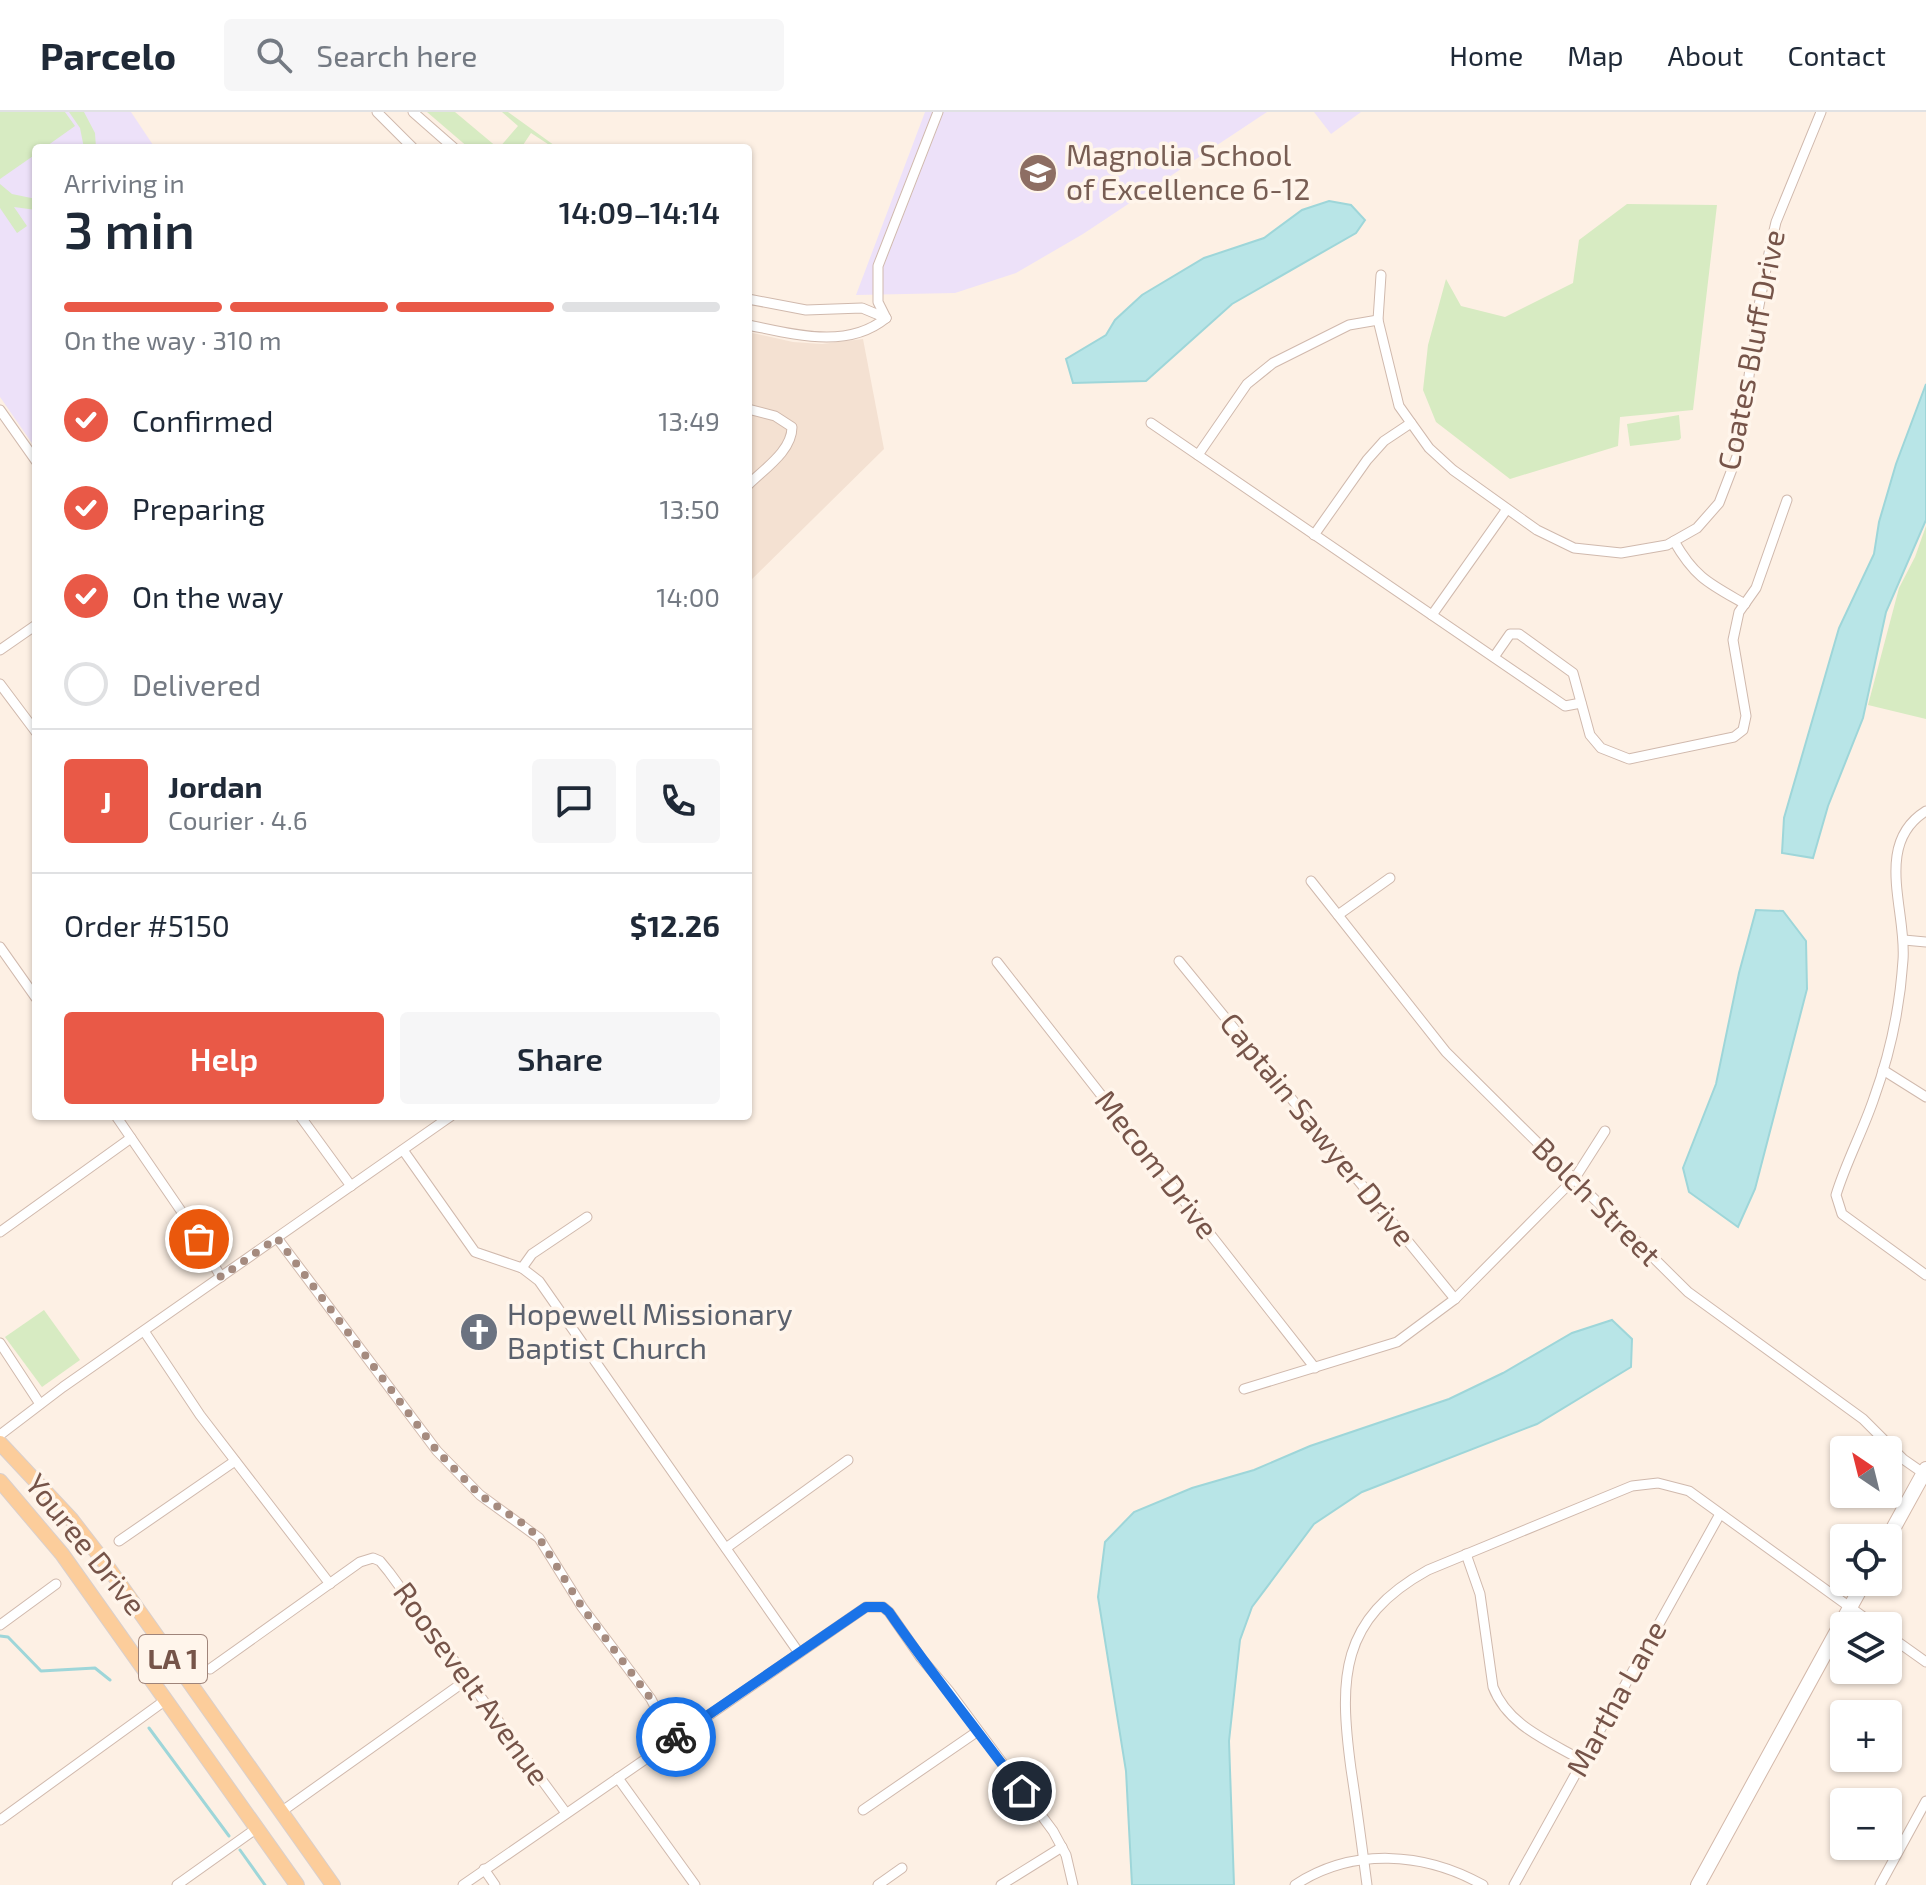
<!DOCTYPE html>
<html lang="en">
<head>
<meta charset="utf-8">
<style>
  :root { --surface:#fff; --page:#f6f6f7; --text:#1f2937; --muted:#747a83; --line:#e0e1e3; --accent:#e95947 }
  body { margin:0; font-family:"Exo 2",sans-serif; background:var(--page); color:var(--text); height:100vh; display:flex; flex-direction:column; font-size:30px; white-space:nowrap }
  * { box-sizing:border-box; margin:0 }
  p { font-size:26px; color:var(--muted) }
  .icon { flex:none; width:44px; height:44px; fill:none; stroke:currentColor; stroke-width:2; stroke-linecap:round; stroke-linejoin:round }
  .map { position:relative; flex:1; overflow:hidden }
  .drawer { position:absolute; left:32px; top:32px; width:720px; height:976px; display:flex; flex-direction:column; background:var(--surface); border-radius:8px; box-shadow:0 2px 6px #0004 }
  .drawer>* { flex:none }
  .needle { width:52px; rotate:325deg }
  .tools { position:absolute; left:1830px; top:1324px; display:grid; gap:16px }
  .tools a { display:grid; place-items:center; width:72px; height:72px; border-radius:8px; background:var(--surface); box-shadow:0 2px 6px #0004; font-size:40px }
  .pin { position:absolute; display:grid; place-items:center; width:68px; height:68px; color:#fff; margin:-34px; border:4px solid #fff; border-radius:50%; box-shadow:0 2px 8px #0007 }
  .courier { position:absolute; display:grid; place-items:center; width:80px; height:80px; margin:-40px; border:6px solid #1a73e8; border-radius:50%; background:#fff; color:#222; box-shadow:0 2px 10px #0007 }
  .headline em { font-style:normal; font-weight:600 }
  .headline div { display:flex; flex-direction:column-reverse }
  .headline { display:flex; align-items:center; justify-content:space-between; height:136px; padding:0 32px }
  h1 { font-size:52px; font-weight:600; line-height:60px }
  .bar { display:grid; grid-template-columns:repeat(4,1fr); gap:12px 8px; align-content:center; height:96px; padding:0 32px }
  .bar i { height:10px; border-radius:6px; background:var(--line) }
  .bar .on { background:var(--accent) }
  .bar p { grid-column:span 4 }
  .line { display:flex; align-items:center; gap:20px; padding:0 32px; border-top:2px solid var(--line) }
  .line div { flex:1 }
  .round { display:grid; place-items:center; flex:none; width:84px; height:84px; border-radius:8px; background:var(--page) }
  ol { padding:0 32px; list-style:none }
  li { display:flex; align-items:center; gap:24px; height:88px }
  li p { margin-inline-start:auto }
  li .icon { padding:8px; border-radius:50%; background:var(--accent); color:#fff; stroke-width:4 }
  li:last-child { color:var(--muted) }
  li i { width:44px; height:44px; border:4px solid var(--line); border-radius:50% }
  .action { display:flex; gap:16px; margin-top:auto; padding:16px 32px }
  .action a { flex:1; height:92px; border-radius:8px; background:var(--accent); color:#fff; font-size:32px; font-weight:600; line-height:92px; text-align:center }
  .action a+a { background:var(--page); color:var(--text) }
  header { display:flex; align-items:center; gap:48px; box-sizing:border-box; height:112px; padding:0 40px; background:var(--surface); border-bottom:2px solid var(--line) }
  header strong { font-size:38px }
  nav { display:flex; gap:44px; margin-inline-start:auto; font-size:28px }
  .search { width:560px; height:72px; background:var(--page); display:flex; align-items:center; gap:20px; box-sizing:border-box; padding:0 28px; border-radius:8px; color:var(--muted); font-size:30px }
  .map>svg:first-child { display:block }
</style>
</head>
<body>
<header>
<strong>Parcelo</strong>
<div class="search"><svg class="icon" aria-label="search" viewBox="0 0 24 24"><circle cx="10" cy="10" r="6"/><path d="M15 15l6 6"/></svg>Search here</div>
<nav><a>Home</a><a>Map</a><a>About</a><a>Contact</a></nav>
</header>
<div class="map">
<svg width="1926" height="1773" viewBox="0 0 1926 1773">
  <rect width="100%" height="100%" fill="#fdf0e4"/>
  <!-- residential -->
  <path fill="#f4e1d2" d="M748,220L793,230L822,232L863,227L884,337L748,471Z"/>
  <!-- education -->
  <g fill="#ede1f9">
    <path d="M0,0H131L155,36H36V337L0,285Z"/>
    <path d="M925,0H1267L1083,122L1016,161L955,181L856,183Z"/>
    <path d="M1314,0H1361L1331,22Z"/>
  </g>
  <!-- green -->
  <g fill="#d7ebc2">
    <path d="M0,0H65L75,14L44,36H36V42L0,67Z"/>
    <path d="M69,0H84L95,21L96,36H84L80,16Z"/>
    <path d="M427,0H455L498,36H469Z"/>
    <path d="M502,0H508L558,36H554L531,21L521,36H499L518,14Z"/>
    <path d="M0,72L12,82L36,87V98L14,95L27,114L17,121L0,96Z"/>
    <path d="M1627,92L1717,93L1693,298L1620,305L1618,334L1510,367L1436,310L1423,278L1428,233L1446,167L1461,194L1505,205L1573,171L1579,128Z"/>
    <path d="M1679,303L1681,326L1679,328L1630,334L1627,312Z"/>
    <path d="M1926,414V607L1868,593L1899,476L1915,445Z"/>
    <path d="M44,1198L80,1248L42,1275L5,1225Z"/>
  </g>
  <!-- water -->
  <g fill="#b8e5e7" stroke="#9ed6d9" stroke-width="2">
    <path d="M1329,89L1351,93L1365,108L1356,121L1232,192L1146,269L1073,271L1066,247L1106,223L1115,208L1142,183L1204,146L1264,126L1302,98Z"/>
    <path d="M1926,272V408L1886,500L1863,606L1828,694L1813,746L1782,741L1784,706L1839,516L1874,442L1879,410L1896,352Z"/>
    <path d="M1756,798L1783,799L1806,829L1807,877L1755,1077L1738,1115L1689,1080L1683,1056L1716,972L1739,861Z"/>
    <path d="M1612,1208L1632,1227L1631,1255L1537,1312L1362,1380L1314,1412L1252,1495L1240,1528L1229,1629L1234,1773H1132L1126,1659L1098,1485L1105,1430L1134,1400L1192,1376L1254,1358L1310,1334L1449,1287L1503,1261L1572,1221Z"/>
  </g>
  <g fill="none" stroke-linecap="round" stroke-linejoin="round">
    <!-- stream -->
    <g stroke="#9ed6d9" stroke-width="3">
      <path d="M0,1524L8,1525L41,1559L95,1556L110,1568"/>
      <path d="M149,1616L229,1724"/>
      <path d="M240,1738L265,1773"/>
    </g>
    <!-- street casing -->
    <g stroke="#d0b9ad" stroke-width="11">
      <g id="street">
        <path d="M377,0L413,36"/>
        <path d="M413,0L454,36"/>
        <path d="M1381,163L1378,208L1399,294L1429,336L1453,358L1537,418L1574,436L1621,441L1667,433L1697,416L1719,391L1739,339L1757,204L1770,136L1776,110L1821,0"/>
        <path d="M748,187L806,198L862,196L886,206"/>
        <path d="M886,206L878,190V154L938,0"/>
        <path d="M748,213C793,222 847,238 886,206"/>
        <path d="M748,297L775,304L792,315C792,339 764,357 748,373"/>
        <path d="M0,298L36,349"/>
        <path d="M1151,311L1565,594L1581,591"/>
        <path d="M1198,343L1247,272L1273,251L1349,213L1378,208"/>
        <path d="M1314,423L1367,348L1384,329L1411,311"/>
        <path d="M1674,429C1695,466 1710,472 1745,492"/>
        <path d="M1432,503L1507,397"/>
        <path d="M0,538L36,513"/>
        <path d="M1494,545L1510,522H1519L1573,561L1590,623L1601,636L1629,647L1734,625L1743,618L1746,604L1733,528L1739,500L1756,476L1787,388"/>
        <path d="M0,572L36,620"/>
        <path d="M1926,699C1873,732 1907,799 1903,848C1900,894 1890,942 1874,986C1863,1019 1846,1050 1836,1083L1842,1102L1926,1163"/>
        <path d="M1311,769L1446,940L1688,1180L1863,1307L1903,1347L1926,1363"/>
        <path d="M1338,803L1390,766"/>
        <path d="M1904,828L1926,830"/>
        <path d="M0,835L36,886"/>
        <path d="M1179,849L1455,1187"/>
        <path d="M997,850L1315,1256"/>
        <path d="M1883,958L1926,985"/>
        <path d="M116,1004L190,1112L221,1165"/>
        <path d="M300,1004L351,1074"/>
        <path d="M403,1038L475,1140L522,1156L539,1169L799,1541"/>
        <path d="M0,1120L131,1026"/>
        <path d="M277,1126L437,1339L480,1383L539,1426L582,1495L651,1587L672,1628"/>
        <path d="M522,1156L532,1142L587,1105"/>
        <path d="M144,1219L200,1303L330,1472"/>
        <path d="M0,1231L40,1292"/>
        <path d="M1244,1277L1397,1230L1455,1187L1575,1066L1605,1019"/>
        <path d="M0,1323L63,1275L451,1004"/>
        <path d="M119,1429L235,1349"/>
        <path d="M726,1436L848,1348"/>
        <path d="M1466,1442L1480,1482L1493,1575C1508,1614 1549,1629 1583,1649"/>
        <path d="M0,1513L56,1472"/>
        <path d="M1888,1523L1926,1550"/>
        <path d="M210,1557L360,1450L373,1446L380,1449L389,1460L566,1701"/>
        <path d="M618,1666L695,1773"/>
        <path d="M863,1698L978,1619"/>
        <path d="M281,1700L468,1567"/>
        <path d="M0,1708L167,1587"/>
        <path d="M484,1757L495,1773"/>
        <path d="M177,1773L257,1716"/>
        <path d="M463,1773L866,1495H883L889,1500L921,1546L949,1579L1053,1719L1066,1743L1073,1773"/>
        <path d="M878,1773L902,1756"/>
        <path d="M1001,1773L1062,1735"/>
        <path d="M1295,1773C1353,1735 1424,1740 1483,1773"/>
        <path d="M1367,1773C1362,1735 1357,1696 1351,1657C1339,1567 1339,1507 1428,1458L1632,1374L1658,1371L1689,1379L1876,1514"/>
        <path d="M1514,1773L1720,1402"/>
        <path d="M1880,1773L1926,1689"/>
      </g>
    </g>
    <!-- secondary casing -->
    <g stroke="#d3b8aa" stroke-width="16">
      <g id="secondary">
        <path d="M1888,1426L1926,1357"/>
        <path d="M1698,1773L1864,1470"/>
      </g>
    </g>
    <!-- primary casing -->
    <g stroke="#d9cfcc" stroke-width="16">
      <g id="primary">
        <path d="M0,1331L71,1407L105,1451L333,1773"/>
        <path d="M0,1369L62,1442L297,1773"/>
      </g>
    </g>
    <!-- street -->
    <use href="#street" stroke="#fff" stroke-width="9"/>
    <!-- secondary -->
    <use href="#secondary" stroke="#fff" stroke-width="14"/>
    <!-- primary -->
    <use href="#primary" stroke="#fccd9b" stroke-width="14"/>
  </g>
  <g fill="none" stroke-linecap="round" stroke-linejoin="round">
    <!-- done -->
    <path stroke="#a58b7f" stroke-width="8" stroke-dasharray="0 14.4" d="M199,1127L221,1165L277,1126L437,1339L480,1383L525,1413L539,1426L582,1495L651,1587L672,1628L676,1625"/>
    <!-- route -->
    <path stroke="#1a73e8" stroke-width="10" d="M676,1625L866,1495H883L889,1500C931,1561 978,1619 1022,1679"/>
  </g>
  <!-- icons -->
  <defs>
    <g id="school-disc" transform="scale(2)"><circle r="9.5" fill="#8d6e63" stroke="#fff5eb"/><path d="M0-5L7-2L0 1L-7-2ZM-4 1L0 2.5L4 1V4Q0 6-4 4Z" fill="#fff"/></g>
    <g id="church-disc" transform="scale(2)"><circle r="9.5" fill="#6b7280" stroke="#fff5eb"/><path d="M-1.2-6h2.4v3.5h3.3v2.4h-3.3V6h-2.4V-.1h-3.3v-2.4h3.3Z" fill="#fff"/></g>
  </defs>
  <g fill-rule="evenodd">
    <use href="#school-disc" x="1038" y="61"/>
    <use href="#church-disc" x="479" y="1220"/>
  </g>
  <g text-anchor="middle" stroke-width="7" stroke-linejoin="round" paint-order="stroke">
    <!-- shield labels -->
    <rect fill="#fff5eb" stroke="#9f847a" stroke-width="2" x="139" y="1523" width="68" height="48" rx="6"/>
    <g font-size="28" font-weight="bold" fill="#765449">
      <text x="173" y="1557">LA 1</text>
    </g>
    <!-- education labels -->
    <g font-size="30" fill="#785e54" stroke="#fff5eb" text-anchor="start">
      <text x="1066" y="54">Magnolia School<tspan x="1066" dy="34">of Excellence 6-12</tspan></text>
    </g>
    <!-- street labels -->
    <g font-size="30" fill="#765449" stroke="#fff5eb">
      <text transform="translate(1752 238) rotate(-79)" y="10">Coates Bluff Drive</text>
      <text transform="translate(1317 1018) rotate(51)" y="10">Captain Sawyer Drive</text>
      <text transform="translate(1156 1053) rotate(52)" y="10">Mecom Drive</text>
      <text transform="translate(1596 1090) rotate(45)" y="10">Bolch Street</text>
      <text transform="translate(85 1433) rotate(51)" y="10">Youree Drive</text>
      <text transform="translate(471 1572) rotate(54)" y="10">Roosevelt Avenue</text>
      <text transform="translate(1617 1587) rotate(-61)" y="10">Martha Lane</text>
    </g>
    <!-- worship labels -->
    <g font-size="30" fill="#5b616d" stroke="#fff5eb" text-anchor="start">
      <text x="507" y="1213">Hopewell Missionary<tspan x="507" dy="34">Baptist Church</tspan></text>
    </g>
  </g>
</svg>
<div class="tools">
<a><svg class="needle" viewBox="-14 -14 28 28"><path d="M0-13l5 13h-10z" fill="#e53935"/><path d="M0 13l5-13h-10z" fill="#747a83"/></svg></a>
<a><svg class="icon" aria-label="locate" viewBox="0 0 24 24"><circle cx="12" cy="12" r="6"/><path d="M12 2v4M12 18v4M2 12h4M18 12h4"/></svg></a>
<a><svg class="icon" aria-label="layers" viewBox="0 0 24 24"><path d="M12 4l9 5-9 5-9-5zM3 14l9 5 9-5"/></svg></a>
<a>+</a>
<a>−</a>
</div>
<div class="pin" style="left:199px;top:1127px;background:#ea580c"><svg class="icon" aria-label="bag" viewBox="0 0 24 24"><path d="M5 8h14l-1 12H6zM9 8a3 3 0 0 1 6 0"/></svg></div>
<div class="pin" style="left:1022px;top:1679px;background:#1f2937"><svg class="icon" aria-label="home" viewBox="0 0 24 24"><path d="M3 11l9-7 9 7M6 9v11h12V9"/></svg></div>
<div class="courier" style="left:676px;top:1625px"><svg class="icon" aria-label="bike" viewBox="0 0 24 24"><circle cx="6" cy="16" r="4"/><circle cx="18" cy="16" r="4"/><path d="M6 16l4-8h5l3 8M10 8l3 8H6M13 5h3"/></svg></div>
<section class="drawer">
<div class="headline"><div><h1>3 min</h1><p>Arriving in</p></div><em>14:09–14:14</em></div>
<div class="bar"><i class="on"></i><i class="on"></i><i class="on"></i><i></i><p>On the way · 310 m</p></div>
<ol>
<li><svg class="icon" aria-label="check" viewBox="0 0 24 24"><path d="M5 12l5 5 9-10"/></svg>Confirmed<p>13:49</p></li>
<li><svg class="icon" aria-label="check" viewBox="0 0 24 24"><path d="M5 12l5 5 9-10"/></svg>Preparing<p>13:50</p></li>
<li><svg class="icon" aria-label="check" viewBox="0 0 24 24"><path d="M5 12l5 5 9-10"/></svg>On the way<p>14:00</p></li>
<li><i></i>Delivered</li>
</ol>
<div class="line" style="height:144px"><b class="round" style="background:var(--accent);color:#fff">J</b><div><b>Jordan</b><p>Courier · 4.6</p></div><a class="round"><svg class="icon" aria-label="chat" viewBox="0 0 24 24"><path d="M4 5h16v11H9l-5 4z"/></svg></a><a class="round"><svg class="icon" aria-label="phone" viewBox="0 0 24 24"><path d="M5 4h4l2 5-3 2q2 4 5 5l2-3 5 2v4C11 20 4 13 5 4z"/></svg></a></div>
<div class="line" style="height:104px"><div>Order #5150</div><b>$12.26</b></div>
<div class="action"><a>Help</a><a>Share</a></div>
</section>
</div>
</body>
</html>
